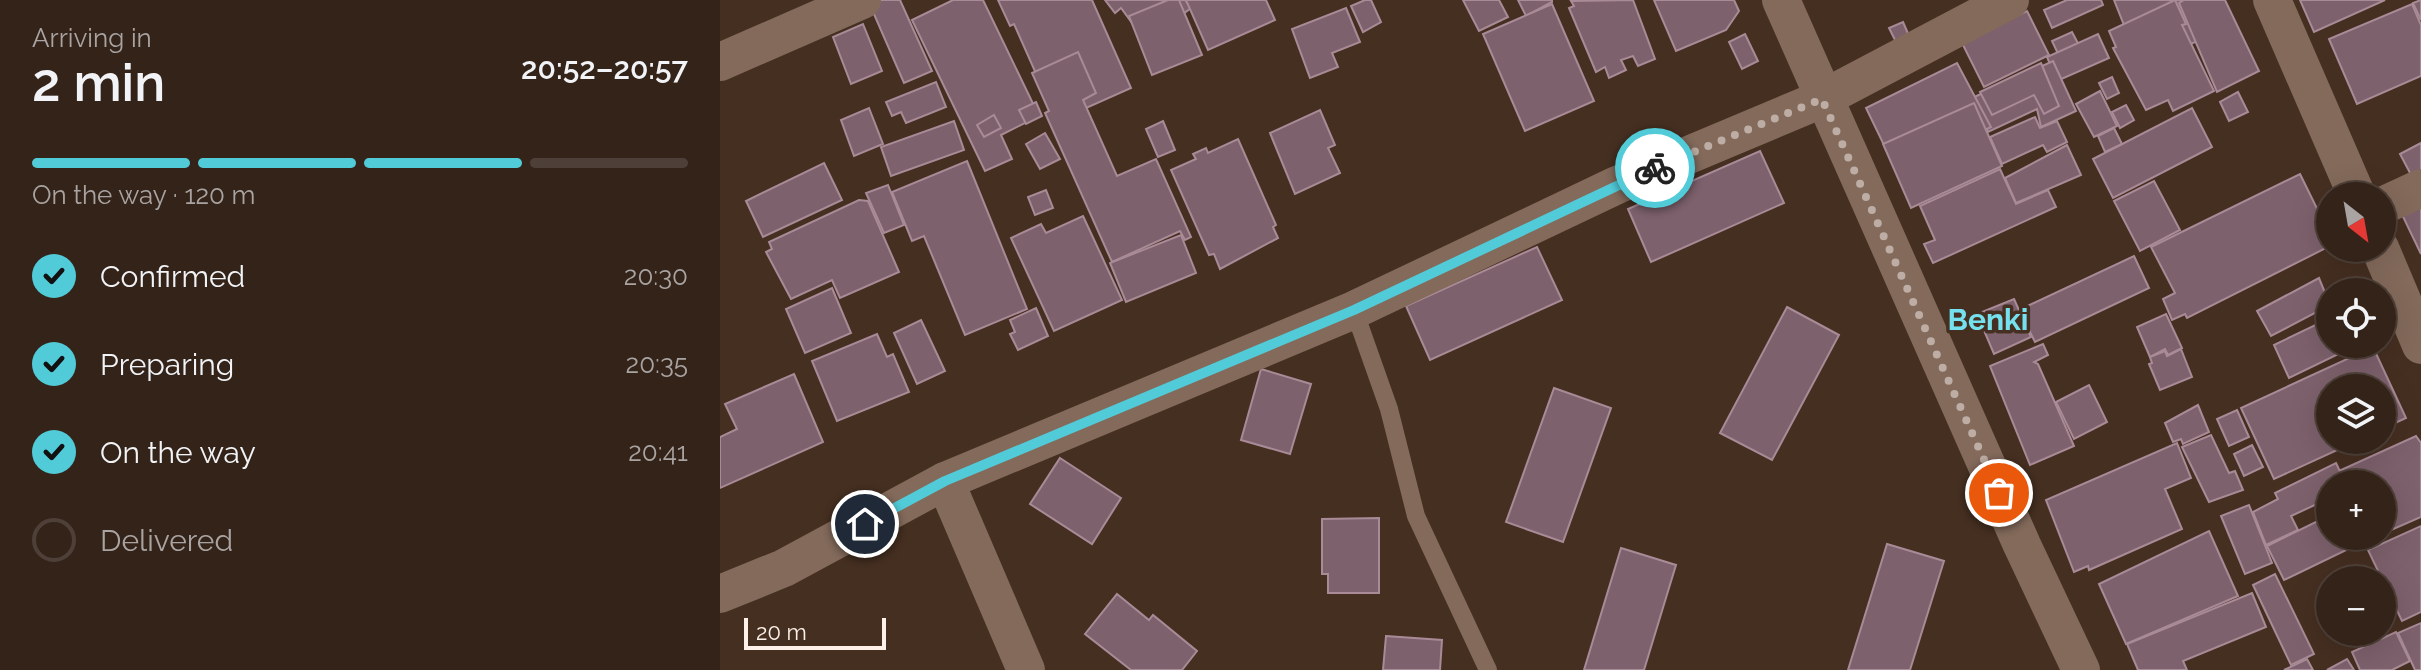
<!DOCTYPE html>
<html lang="en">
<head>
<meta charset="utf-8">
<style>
  :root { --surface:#342319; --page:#3f2f26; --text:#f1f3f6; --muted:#a9a4a2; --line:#4e4038; --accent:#52cbd9 }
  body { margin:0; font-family:Raleway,sans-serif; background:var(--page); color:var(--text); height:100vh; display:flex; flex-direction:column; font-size:30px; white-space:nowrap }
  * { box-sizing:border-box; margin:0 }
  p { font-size:26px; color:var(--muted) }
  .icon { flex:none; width:44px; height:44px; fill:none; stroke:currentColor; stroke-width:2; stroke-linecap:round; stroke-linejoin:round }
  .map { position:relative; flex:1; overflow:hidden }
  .sheet { display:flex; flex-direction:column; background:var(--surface); width:720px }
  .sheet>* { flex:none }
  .needle { width:52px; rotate:149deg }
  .buttons { position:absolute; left:1596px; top:182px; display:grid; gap:16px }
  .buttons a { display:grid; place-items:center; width:80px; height:80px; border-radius:50%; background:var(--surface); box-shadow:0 8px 32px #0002,0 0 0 2px var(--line); font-size:40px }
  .scale { position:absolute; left:24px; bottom:20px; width:142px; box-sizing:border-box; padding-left:8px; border:4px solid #fdf1ea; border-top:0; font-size:22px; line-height:28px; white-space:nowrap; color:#fdf1ea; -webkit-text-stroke:6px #452f21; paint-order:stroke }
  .pin { position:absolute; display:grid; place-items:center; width:68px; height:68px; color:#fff; margin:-34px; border:4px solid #fff; border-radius:50%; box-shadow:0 2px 8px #0007 }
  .courier { position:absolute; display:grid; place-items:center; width:80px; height:80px; margin:-40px; border:6px solid #52cbd9; border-radius:50%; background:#fff; color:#222; box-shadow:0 2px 10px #0007 }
  .summary em { font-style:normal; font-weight:600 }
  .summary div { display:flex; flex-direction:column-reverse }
  .summary { display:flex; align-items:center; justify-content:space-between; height:136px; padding:0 32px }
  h1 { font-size:52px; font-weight:600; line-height:60px }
  .bar { display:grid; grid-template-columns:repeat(4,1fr); gap:12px 8px; align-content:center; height:96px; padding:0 32px }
  .bar i { height:10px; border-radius:6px; background:var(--line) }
  .bar .current { background:var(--accent) }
  .bar p { grid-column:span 4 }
  ol { padding:0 32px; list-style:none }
  li { display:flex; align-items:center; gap:24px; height:88px }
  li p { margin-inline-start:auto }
  li .icon { padding:8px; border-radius:50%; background:var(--accent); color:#111; stroke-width:4 }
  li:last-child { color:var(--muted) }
  li i { width:44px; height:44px; border:4px solid var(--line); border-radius:50% }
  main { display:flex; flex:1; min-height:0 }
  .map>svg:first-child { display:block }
</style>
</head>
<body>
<main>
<section class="sheet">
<div class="summary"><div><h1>2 min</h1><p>Arriving in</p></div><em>20:52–20:57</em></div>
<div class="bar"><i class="current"></i><i class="current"></i><i class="current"></i><i></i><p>On the way · 120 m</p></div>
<ol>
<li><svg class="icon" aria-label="check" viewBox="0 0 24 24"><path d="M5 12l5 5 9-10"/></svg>Confirmed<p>20:30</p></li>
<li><svg class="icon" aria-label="check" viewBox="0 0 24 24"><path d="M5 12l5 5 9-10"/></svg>Preparing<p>20:35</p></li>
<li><svg class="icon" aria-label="check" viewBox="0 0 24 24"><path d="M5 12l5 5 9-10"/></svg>On the way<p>20:41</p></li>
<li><i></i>Delivered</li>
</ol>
</section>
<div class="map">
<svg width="1701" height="670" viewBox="0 0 1701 670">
  <rect width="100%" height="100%" fill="#452f21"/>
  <!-- building -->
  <g fill="#7d616c" stroke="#a98b97" stroke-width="2">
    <path d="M161,0H180L212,71L184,83L150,5Z"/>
    <path d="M233,0H263L319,116L281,135L292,159L265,171L192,20Z"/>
    <path d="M278,0H372L411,88L337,121L294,24L290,26Z"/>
    <path d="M385,0H465L471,8L426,42L401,8L395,13Z"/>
    <path d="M448,0H459L482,55L432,75L409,16Z"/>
    <path d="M466,0H546L555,20L488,50Z"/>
    <path d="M645,0H651L661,22L643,32L631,6Z"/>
    <path d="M743,0H779L788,17L759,31Z"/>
    <path d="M798,0H832V2L806,16Z"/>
    <path d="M913,0L935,59L918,66L913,56L901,60L906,70L889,78L885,67L876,72L849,8L854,6L851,1Z"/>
    <path d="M934,0H1014L1019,11L1006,30L956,51Z"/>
    <path d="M1347,0H1381L1383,5L1332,28L1324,10Z"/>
    <path d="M1394,0H1499L1510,28L1426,62L1410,22L1404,25Z"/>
    <path d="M1455,0L1466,24L1462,25L1494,91L1453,111L1448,100L1426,110L1393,48L1396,47L1389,31Z"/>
    <path d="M1464,0H1505L1539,71L1497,92L1459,3Z"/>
    <path d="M1580,0H1665L1594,32Z"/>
    <path d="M1701,0V20L1693,3Z"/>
    <path d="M832,4L874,101L805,131L763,34Z"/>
    <path d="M1692,4L1701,25V76L1637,104L1609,39Z"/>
    <path d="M626,8L640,42L612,53L618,67L590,78L572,29Z"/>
    <path d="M1307,11L1329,55L1264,87L1242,43Z"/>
    <path d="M1183,22L1190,38L1177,44L1169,28Z"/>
    <path d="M143,24L162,71L131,84L113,37Z"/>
    <path d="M1352,32L1361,49L1340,58L1332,41Z"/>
    <path d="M1025,34L1038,61L1022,69L1009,42Z"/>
    <path d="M1378,34L1389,58L1337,81L1327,57Z"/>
    <path d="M358,52L376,93L363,100L397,176L436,159L471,237L465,240L460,231L392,262L325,113L329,111L312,73Z"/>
    <path d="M1333,61L1356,111L1321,127L1317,109L1268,132L1252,98Z"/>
    <path d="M1237,63L1271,127L1178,174L1146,108Z"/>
    <path d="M1321,63L1339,106L1324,114L1314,95L1272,115L1260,92Z"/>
    <path d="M1392,77L1399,93L1387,99L1379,83Z"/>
    <path d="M216,82L226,107L186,123L181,112L172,116L166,102Z"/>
    <path d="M1380,91L1397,126L1374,137L1356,104Z"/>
    <path d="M1518,92L1528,112L1509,121L1500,102Z"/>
    <path d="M316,102L322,116L306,124L299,110Z"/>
    <path d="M1254,103L1282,166L1191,208L1163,144Z"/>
    <path d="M1406,105L1414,120L1400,128L1392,112Z"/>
    <path d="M149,108L163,144L134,156L121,120Z"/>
    <path d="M1472,108L1492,147L1393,198L1373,159Z"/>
    <path d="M600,110L615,145L608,148L620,173L575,194L550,133Z"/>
    <path d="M274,115L281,128L264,137L257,125Z"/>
    <path d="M1315,117L1320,128L1337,121L1347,142L1327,152L1323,145L1282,164L1270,137Z"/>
    <path d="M234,121L244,150L171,176L161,147Z"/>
    <path d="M443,121L455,150L438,157L426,129Z"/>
    <path d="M1394,128L1402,144L1385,152L1378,136Z"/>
    <path d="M325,133L340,159L320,169L306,144Z"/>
    <path d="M518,139L556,225L553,227L558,238L500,269L494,254L489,255L451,170L476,159L473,154L486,148L488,153Z"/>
    <path d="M1701,143V186L1698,188L1680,154Z"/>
    <path d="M1347,145L1361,175L1296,203L1285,178Z"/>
    <path d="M1040,151L1064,203L931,262L908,209Z"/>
    <path d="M247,161L307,309L245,335L204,236L192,241L172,192Z"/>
    <path d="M104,163L122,200L43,237L26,201Z"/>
    <path d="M1280,169L1296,204L1328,190L1336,207L1213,263L1204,244L1215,240L1200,206Z"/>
    <path d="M1580,174L1610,235V246L1467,318L1465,314L1452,320L1443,299L1455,293L1431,247Z"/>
    <path d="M1434,181L1460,230L1420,251L1394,201Z"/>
    <path d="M168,185L184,225L164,233L146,193Z"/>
    <path d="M326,190L333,208L315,215L308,197Z"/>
    <path d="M1701,190V254L1676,202Z"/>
    <path d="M139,200L148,201L179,272L120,298L112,280L71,299L46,252L52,249L49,242Z"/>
    <path d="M363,216L402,300L334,331L291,238L321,224L326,233Z"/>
    <path d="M461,235L476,273L406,302L390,263Z"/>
    <path d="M817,247L842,300L710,360L686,306Z"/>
    <path d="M1414,256L1429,288L1315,342L1299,310Z"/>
    <path d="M1599,278L1610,305L1551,336L1537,311Z"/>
    <path d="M112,288L131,333L85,353L66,309Z"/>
    <path d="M1294,299L1311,337L1274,354L1257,314Z"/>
    <path d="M1067,307L1119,335L1052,460L1000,433Z"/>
    <path d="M316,308L328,336L298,350L290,334L295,332L290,320Z"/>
    <path d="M1446,314L1462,348L1448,355L1445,349L1430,357L1417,327Z"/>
    <path d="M1610,318V344H1639L1569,378L1554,345Z"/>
    <path d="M201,320L225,371L197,384L174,333Z"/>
    <path d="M157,334L167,357L173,354L189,392L117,421L92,361Z"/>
    <path d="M1323,344L1328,355L1314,362L1318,364L1354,446L1310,465L1270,366Z"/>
    <path d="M1653,347L1686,418L1662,429V388H1610V440H1639L1554,479L1521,408Z"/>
    <path d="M1461,349L1472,377L1440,390L1429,364L1432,363L1430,357L1445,351L1447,356Z"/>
    <path d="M541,369L591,384L570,454L521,440Z"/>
    <path d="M74,374L103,442L0,488V437L17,429L5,404Z"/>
    <path d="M1369,385L1387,422L1354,439L1336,402Z"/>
    <path d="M834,388L891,408L843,542L786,522Z"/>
    <path d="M1478,405L1489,432L1463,444L1461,439L1453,442L1445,423Z"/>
    <path d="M1517,410L1529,437L1509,446L1497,419Z"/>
    <path d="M1491,435L1509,473L1515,471L1523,490L1489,502L1462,447Z"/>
    <path d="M1696,436L1701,443V517L1662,534V484H1627L1621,470Z"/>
    <path d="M1457,443L1471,478L1445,489L1462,529L1369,570L1368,566L1354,572L1326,500Z"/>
    <path d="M1532,445L1543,467L1524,476L1514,454Z"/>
    <path d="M340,458L401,498L372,544L310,504Z"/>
    <path d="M1616,463L1626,484H1610V498L1571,516L1578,530L1546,545L1533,512L1558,499L1555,493Z"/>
    <path d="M1529,505L1552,563L1525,574L1501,516Z"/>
    <path d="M1610,515V536L1651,538L1564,580L1547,546Z"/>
    <path d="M659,518V593H608V574H602V519Z"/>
    <path d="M1701,526V612L1682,621L1648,550Z"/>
    <path d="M1489,531L1518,596L1406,644L1379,584Z"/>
    <path d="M1167,544L1224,561L1190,670H1128Z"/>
    <path d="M901,548L956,565L924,670H864Z"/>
    <path d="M1555,574L1594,654L1571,665L1533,585Z"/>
    <path d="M1532,593L1546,627L1463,661L1467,670H1418L1407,644Z"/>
    <path d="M397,594L429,620L433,615L477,651L462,670H411L365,634Z"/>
    <path d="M1701,623V670H1695L1678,633Z"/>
    <path d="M1676,632L1690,661L1672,670H1640L1632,652Z"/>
    <path d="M666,636L722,640L720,670H663Z"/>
    <path d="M1587,659L1593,670H1564Z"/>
    <path d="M1627,659L1634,670H1607Z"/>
  </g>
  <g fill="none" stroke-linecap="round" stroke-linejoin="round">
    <!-- lane -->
    <path stroke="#836a5b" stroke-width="18" d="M634,310L669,409L696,516L768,670"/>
    <!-- street -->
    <g stroke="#836a5b" stroke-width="38">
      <path d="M1061,0L1302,545L1361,670"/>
      <path d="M1552,0L1637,196"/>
      <path d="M0,62L142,0"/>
      <path d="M1662,206L1701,188"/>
      <path d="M1660,248L1701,345"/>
      <path d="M225,481L306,670"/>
      <path d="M0,594L64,568L225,481L634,310L897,185L1102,99L1290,0"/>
    </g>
  </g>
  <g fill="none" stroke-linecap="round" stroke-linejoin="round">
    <!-- done -->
    <path stroke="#bdada4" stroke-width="8" stroke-dasharray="0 14.4" d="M935,168L1102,99L1279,493"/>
    <!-- route -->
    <path stroke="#52cbd9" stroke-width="10" d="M145,524L225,481L634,310L935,168"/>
  </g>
  <g text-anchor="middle" stroke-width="7" stroke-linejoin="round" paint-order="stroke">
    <!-- quarter labels -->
    <g font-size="30" font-weight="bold" fill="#76e1ee" stroke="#452f21">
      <text x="1268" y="330">Benki</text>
    </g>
  </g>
</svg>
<div class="buttons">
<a><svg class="needle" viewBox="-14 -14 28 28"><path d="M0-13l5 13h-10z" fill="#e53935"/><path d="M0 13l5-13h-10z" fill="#a9a4a2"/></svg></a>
<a><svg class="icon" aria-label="locate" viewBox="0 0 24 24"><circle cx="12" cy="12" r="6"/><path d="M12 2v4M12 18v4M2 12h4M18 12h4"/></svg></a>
<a><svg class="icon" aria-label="layers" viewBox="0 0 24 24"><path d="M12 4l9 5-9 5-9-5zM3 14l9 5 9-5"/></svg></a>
<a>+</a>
<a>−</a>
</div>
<div class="scale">20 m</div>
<div class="pin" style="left:1279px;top:493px;background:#ea580c"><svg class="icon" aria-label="bag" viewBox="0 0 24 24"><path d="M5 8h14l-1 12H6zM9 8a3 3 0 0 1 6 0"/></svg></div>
<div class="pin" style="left:145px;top:524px;background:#1f2937"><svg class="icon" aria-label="home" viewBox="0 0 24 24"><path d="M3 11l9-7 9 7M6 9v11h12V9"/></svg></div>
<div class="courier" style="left:935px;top:168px"><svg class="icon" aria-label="bike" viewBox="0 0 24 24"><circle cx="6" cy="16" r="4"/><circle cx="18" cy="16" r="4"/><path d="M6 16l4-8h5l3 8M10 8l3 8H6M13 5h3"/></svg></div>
</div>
</main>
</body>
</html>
